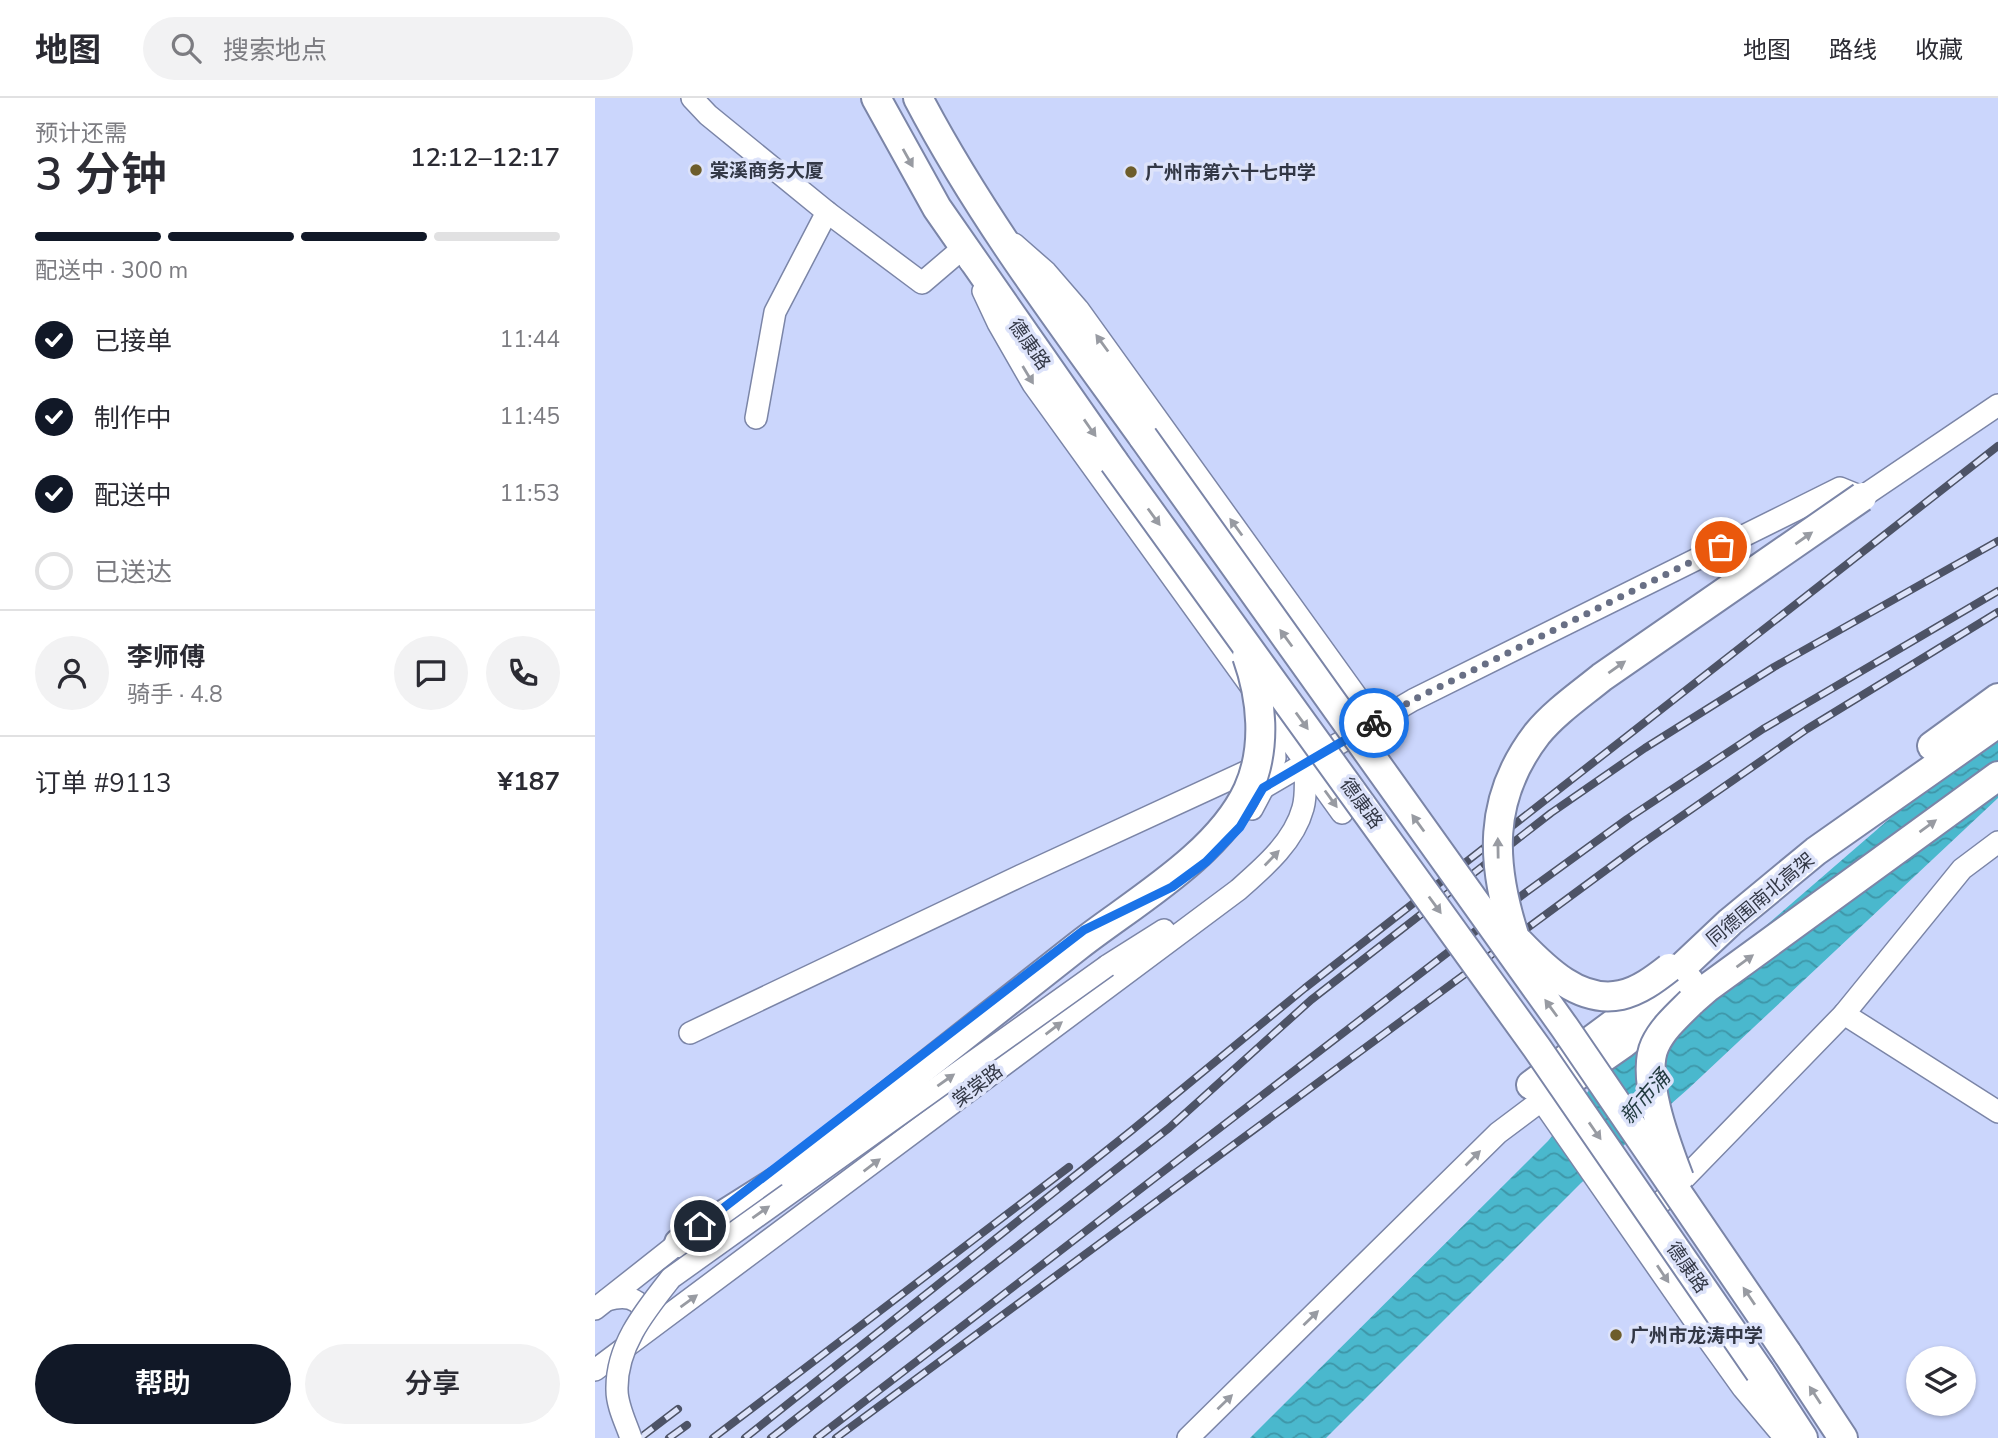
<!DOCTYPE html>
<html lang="zh">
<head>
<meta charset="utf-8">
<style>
  :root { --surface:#fff; --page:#f2f2f3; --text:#2b2b33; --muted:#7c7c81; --line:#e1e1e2; --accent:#111827 }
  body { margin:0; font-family:"Nunito Sans","Noto Sans SC",sans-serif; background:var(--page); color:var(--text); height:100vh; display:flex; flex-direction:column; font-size:26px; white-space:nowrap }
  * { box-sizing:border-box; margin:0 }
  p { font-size:23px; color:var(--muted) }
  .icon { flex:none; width:38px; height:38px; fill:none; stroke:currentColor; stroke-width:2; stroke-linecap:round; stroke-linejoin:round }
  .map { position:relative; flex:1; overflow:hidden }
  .details { display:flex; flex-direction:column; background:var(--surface); width:595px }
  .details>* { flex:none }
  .buttons { position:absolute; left:1311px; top:1248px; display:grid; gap:14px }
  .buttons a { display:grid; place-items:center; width:70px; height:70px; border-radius:50%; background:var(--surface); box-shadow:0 2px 5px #0004; font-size:35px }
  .pin { position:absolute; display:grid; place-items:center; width:60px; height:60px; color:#fff; margin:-30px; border:4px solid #fff; border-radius:50%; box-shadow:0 2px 7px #0007 }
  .courier { position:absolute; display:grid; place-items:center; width:70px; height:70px; margin:-35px; border:5px solid #1a73e8; border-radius:50%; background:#fff; color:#222; box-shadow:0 2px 9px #0007 }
  .summary em { font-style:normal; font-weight:600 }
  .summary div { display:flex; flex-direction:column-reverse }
  .summary { display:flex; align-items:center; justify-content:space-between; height:119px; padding:0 35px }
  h1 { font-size:46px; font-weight:600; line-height:52px }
  .bar { display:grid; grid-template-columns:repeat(4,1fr); gap:10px 7px; align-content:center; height:84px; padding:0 35px }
  .bar i { height:9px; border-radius:5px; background:var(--line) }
  .bar .on { background:var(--accent) }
  .bar p { grid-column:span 4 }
  .line { display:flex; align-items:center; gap:18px; padding:0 35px; border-top:2px solid var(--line) }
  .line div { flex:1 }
  .round { display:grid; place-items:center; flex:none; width:74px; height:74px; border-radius:37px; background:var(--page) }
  ol { padding:0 35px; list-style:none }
  li { display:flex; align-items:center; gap:21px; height:77px }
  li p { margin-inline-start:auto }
  li .icon { padding:7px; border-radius:50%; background:var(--accent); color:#fff; stroke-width:4 }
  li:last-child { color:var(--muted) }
  li i { width:38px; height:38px; border:4px solid var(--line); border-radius:50% }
  .button { display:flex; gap:14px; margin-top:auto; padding:14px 35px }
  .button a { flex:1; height:80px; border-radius:42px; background:var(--accent); color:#fff; font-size:28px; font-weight:600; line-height:80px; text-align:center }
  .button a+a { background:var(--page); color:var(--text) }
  header { display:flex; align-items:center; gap:42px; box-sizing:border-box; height:98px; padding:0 35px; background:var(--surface); border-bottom:2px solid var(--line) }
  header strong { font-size:33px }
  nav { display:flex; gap:38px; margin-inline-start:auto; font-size:24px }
  .search { width:490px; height:63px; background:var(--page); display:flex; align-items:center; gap:18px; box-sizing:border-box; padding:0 24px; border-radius:38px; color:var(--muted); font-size:26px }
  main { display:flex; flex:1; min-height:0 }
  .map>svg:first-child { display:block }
</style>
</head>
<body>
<header>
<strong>地图</strong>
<div class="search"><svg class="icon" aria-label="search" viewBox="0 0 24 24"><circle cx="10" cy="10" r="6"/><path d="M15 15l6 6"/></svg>搜索地点</div>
<nav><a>地图</a><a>路线</a><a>收藏</a></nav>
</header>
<main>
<section class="details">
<div class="summary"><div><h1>3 分钟</h1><p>预计还需</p></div><em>12:12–12:17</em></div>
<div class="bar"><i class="on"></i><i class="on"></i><i class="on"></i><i></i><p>配送中 · 300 m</p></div>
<ol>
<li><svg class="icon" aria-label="check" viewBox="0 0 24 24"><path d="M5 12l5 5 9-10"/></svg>已接单<p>11:44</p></li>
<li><svg class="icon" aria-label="check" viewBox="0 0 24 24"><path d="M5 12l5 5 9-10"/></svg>制作中<p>11:45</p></li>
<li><svg class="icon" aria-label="check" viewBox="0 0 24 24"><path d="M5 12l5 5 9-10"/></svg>配送中<p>11:53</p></li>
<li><i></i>已送达</li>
</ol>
<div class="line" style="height:126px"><a class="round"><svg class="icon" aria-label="person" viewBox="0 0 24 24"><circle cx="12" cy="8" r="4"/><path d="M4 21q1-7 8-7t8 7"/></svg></a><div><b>李师傅</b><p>骑手 · 4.8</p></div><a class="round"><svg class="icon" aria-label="chat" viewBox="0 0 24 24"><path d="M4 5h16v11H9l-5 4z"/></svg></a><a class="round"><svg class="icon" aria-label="phone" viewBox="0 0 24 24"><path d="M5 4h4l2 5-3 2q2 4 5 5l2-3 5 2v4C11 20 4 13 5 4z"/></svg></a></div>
<div class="line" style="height:91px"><div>订单 #9113</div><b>¥187</b></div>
<div class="button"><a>帮助</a><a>分享</a></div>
</section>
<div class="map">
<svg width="1403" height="1340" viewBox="0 0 1403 1340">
  <defs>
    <pattern id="water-waves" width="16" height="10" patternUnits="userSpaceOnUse" patternTransform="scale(1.75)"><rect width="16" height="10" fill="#4ab8cd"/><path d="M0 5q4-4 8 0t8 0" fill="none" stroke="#3e96a8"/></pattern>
  </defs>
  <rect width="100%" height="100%" fill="#cbd6fc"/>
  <!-- water -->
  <path fill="url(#water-waves)" d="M1403,644V700L1093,991L986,1085L731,1340H655L953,1043L1025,954L1300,716Z"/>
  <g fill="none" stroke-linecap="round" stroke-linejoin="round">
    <!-- minor casing -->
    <g stroke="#7b85a7" stroke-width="24">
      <g id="minor">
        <path d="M97,0L113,17L232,114L327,185L368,150L375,164"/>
        <path d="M419,146L451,174L483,211L780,624"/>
        <path d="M388,193L403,225L438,286L747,715"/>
        <path d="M161,320L180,214L232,114"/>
        <path d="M668,690L818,602L1245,390L1267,399L1403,307"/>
        <path d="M657,711L674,679L680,660L678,621"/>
        <path d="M512,868L569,832"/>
        <path d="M1249,916L1403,1014"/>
        <path d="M95,935L425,778L670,665"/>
        <path d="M940,993L1097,1219L1148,1290L1190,1340"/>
        <path d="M1038,1133L1249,916L1367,771L1403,744"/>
        <path d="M12,1202C37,1195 55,1204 47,1232"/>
        <path d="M0,1211L95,1136"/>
        <path d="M0,1272L643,792C668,770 699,744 708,710C712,696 710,679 710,665"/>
        <path d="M593,1340L903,1035L947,1002"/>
      </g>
    </g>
    <!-- major casing -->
    <g stroke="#7b85a7" stroke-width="32">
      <g id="major">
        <path d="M281,0L342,110L519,364"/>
        <path d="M323,0C386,120 469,229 548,339"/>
        <path d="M1337,648L1403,600"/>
        <path d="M1096,904L1112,890L1403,678"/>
        <path d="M936,987L1021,924L1084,872L1135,824L1221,753L1403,625"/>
        <path d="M947,1002L1029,945L1057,922L1094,883"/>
        <path d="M84,1145L195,1075"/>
        <path d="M1192,1255L1248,1340"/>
        <path d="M1165,1274L1208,1340"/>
      </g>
    </g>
    <!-- minor -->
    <use href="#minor" stroke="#fff" stroke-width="21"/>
    <!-- major -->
    <use href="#major" stroke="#fff" stroke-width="28"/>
    <!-- rail casing -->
    <g stroke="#4d5366" stroke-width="8">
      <g id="rail">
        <path d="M45,1340L83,1311"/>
        <path d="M74,1340L92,1327"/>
        <path d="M118,1340L474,1069"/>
        <path d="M150,1340L536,1033L710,890L1403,348"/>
        <path d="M176,1340L574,1030L716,902L956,715L1050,650L1179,569L1403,443"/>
        <path d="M222,1340L930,795L1032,721L1168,631L1403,493"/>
        <path d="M241,1340L1045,747L1212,631L1403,514"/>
      </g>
    </g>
    <!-- rail -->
    <use href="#rail" stroke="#dde3fa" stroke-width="5" stroke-dasharray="16" stroke-linecap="butt"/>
    <!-- minor-bridge casing -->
    <g stroke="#7b85a7" stroke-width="24" stroke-linecap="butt">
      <path id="minor-bridge" d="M36,1340C31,1325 22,1308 22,1292C21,1248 50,1213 76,1180L512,868"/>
    </g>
    <!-- major-bridge casing -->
    <g stroke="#7b85a7" stroke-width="32" stroke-linecap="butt">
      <g id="major-bridge">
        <path d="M548,339L970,930L1192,1255"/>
        <path d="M519,364L942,950L1165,1274"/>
        <path d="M920,840C896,766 892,701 942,636C960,614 985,597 1007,579L1267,399"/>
        <path d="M924,844C950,871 985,906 1026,897C1044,893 1060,881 1074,870"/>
        <path d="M195,1075C291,999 387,924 483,848C538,805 623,757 653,692C672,650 667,600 652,558"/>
        <path d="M1084,1080C1072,1048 1045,979 1060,947C1068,930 1083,917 1096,904"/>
      </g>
    </g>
    <!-- minor-bridge -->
    <use href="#minor-bridge" stroke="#fff" stroke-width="21"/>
    <!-- major-bridge -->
    <use href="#major-bridge" stroke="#fff" stroke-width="28"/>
  </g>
  <!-- one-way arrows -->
  <defs><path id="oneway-solid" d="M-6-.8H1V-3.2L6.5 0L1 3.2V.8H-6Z" transform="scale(1.75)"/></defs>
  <g fill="#989ba2">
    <use href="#oneway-solid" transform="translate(313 60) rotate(61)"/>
    <use href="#oneway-solid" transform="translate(507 245) rotate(-126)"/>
    <use href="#oneway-solid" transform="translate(433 277) rotate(59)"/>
    <use href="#oneway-solid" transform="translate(495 330) rotate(55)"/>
    <use href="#oneway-solid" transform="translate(559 419) rotate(54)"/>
    <use href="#oneway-solid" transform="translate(641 429) rotate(-126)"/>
    <use href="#oneway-solid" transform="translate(1209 440) rotate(-35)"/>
    <use href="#oneway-solid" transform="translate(691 540) rotate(-126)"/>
    <use href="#oneway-solid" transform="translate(1022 569) rotate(-35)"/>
    <use href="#oneway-solid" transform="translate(707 623) rotate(54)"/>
    <use href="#oneway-solid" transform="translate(736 701) rotate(54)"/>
    <use href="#oneway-solid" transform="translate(823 725) rotate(-126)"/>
    <use href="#oneway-solid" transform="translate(1333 728) rotate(-36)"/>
    <use href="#oneway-solid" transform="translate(903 750) rotate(-91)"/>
    <use href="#oneway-solid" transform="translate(677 760) rotate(-46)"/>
    <use href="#oneway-solid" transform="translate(840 807) rotate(54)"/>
    <use href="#oneway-solid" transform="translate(1150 863) rotate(-36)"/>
    <use href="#oneway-solid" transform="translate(956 910) rotate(-126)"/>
    <use href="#oneway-solid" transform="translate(459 930) rotate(-37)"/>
    <use href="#oneway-solid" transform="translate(351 982) rotate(-35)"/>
    <use href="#oneway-solid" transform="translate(1000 1033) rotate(55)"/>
    <use href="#oneway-solid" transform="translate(878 1060) rotate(-45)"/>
    <use href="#oneway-solid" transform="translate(277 1067) rotate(-37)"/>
    <use href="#oneway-solid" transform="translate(166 1114) rotate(-35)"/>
    <use href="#oneway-solid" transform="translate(1068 1176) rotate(56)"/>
    <use href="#oneway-solid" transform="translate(1154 1198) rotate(-124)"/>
    <use href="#oneway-solid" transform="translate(94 1203) rotate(-36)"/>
    <use href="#oneway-solid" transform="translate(716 1220) rotate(-44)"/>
    <use href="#oneway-solid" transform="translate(1220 1297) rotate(-123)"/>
    <use href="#oneway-solid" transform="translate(630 1304) rotate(-44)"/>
  </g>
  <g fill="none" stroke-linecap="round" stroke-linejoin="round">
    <!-- done -->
    <path stroke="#686f85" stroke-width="7" stroke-dasharray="0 12.6" d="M779,625L818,602L1126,449"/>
    <!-- route -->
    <path stroke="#1a73e8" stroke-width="9" d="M105,1128L489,832L577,789L611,764L645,729L668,690L779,625"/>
  </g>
  <!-- markers -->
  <g fill="#6d5d2b" stroke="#dde3fa" stroke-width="2.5">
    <circle cx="101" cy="72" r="7"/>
    <circle cx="536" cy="74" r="7"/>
    <circle cx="1021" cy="1237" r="7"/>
  </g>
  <g text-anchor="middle" stroke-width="7" stroke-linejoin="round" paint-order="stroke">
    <!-- poi labels -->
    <g font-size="19" font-weight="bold" fill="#323745" stroke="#dde3fa" text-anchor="start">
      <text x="115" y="79">棠溪商务大厦</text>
      <text x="550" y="81">广州市第六十七中学</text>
      <text x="1035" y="1244">广州市龙涛中学</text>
    </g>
    <!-- street labels -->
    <g font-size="19" fill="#323745" stroke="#dde3fa">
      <text transform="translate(435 246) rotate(55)" y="7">德康路</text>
      <text transform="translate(767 705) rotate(54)" y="7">德康路</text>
      <text transform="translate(1165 801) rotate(-40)" y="7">同德围南北高架</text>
      <text transform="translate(382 987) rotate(-37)" y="7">棠棠路</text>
      <text transform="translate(1093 1169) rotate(55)" y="7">德康路</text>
    </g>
    <!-- water labels -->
    <g font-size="21" font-style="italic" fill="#233c41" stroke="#dde3fa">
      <text transform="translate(1050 999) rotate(-49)" y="7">新市涌</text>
    </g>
  </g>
</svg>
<div class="buttons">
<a><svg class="icon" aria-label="layers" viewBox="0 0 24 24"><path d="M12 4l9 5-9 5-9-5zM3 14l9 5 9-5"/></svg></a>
</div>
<div class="pin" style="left:1126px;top:449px;background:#ea580c"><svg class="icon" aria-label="bag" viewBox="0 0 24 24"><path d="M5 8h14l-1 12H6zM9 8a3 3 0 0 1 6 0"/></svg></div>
<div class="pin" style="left:105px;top:1128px;background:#1f2937"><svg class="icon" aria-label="home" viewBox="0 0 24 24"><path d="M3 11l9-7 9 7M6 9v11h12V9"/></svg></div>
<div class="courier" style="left:779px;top:625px"><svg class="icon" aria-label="bike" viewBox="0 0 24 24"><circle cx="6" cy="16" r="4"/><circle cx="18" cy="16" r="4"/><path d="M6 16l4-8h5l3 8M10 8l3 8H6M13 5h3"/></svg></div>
</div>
</main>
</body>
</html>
